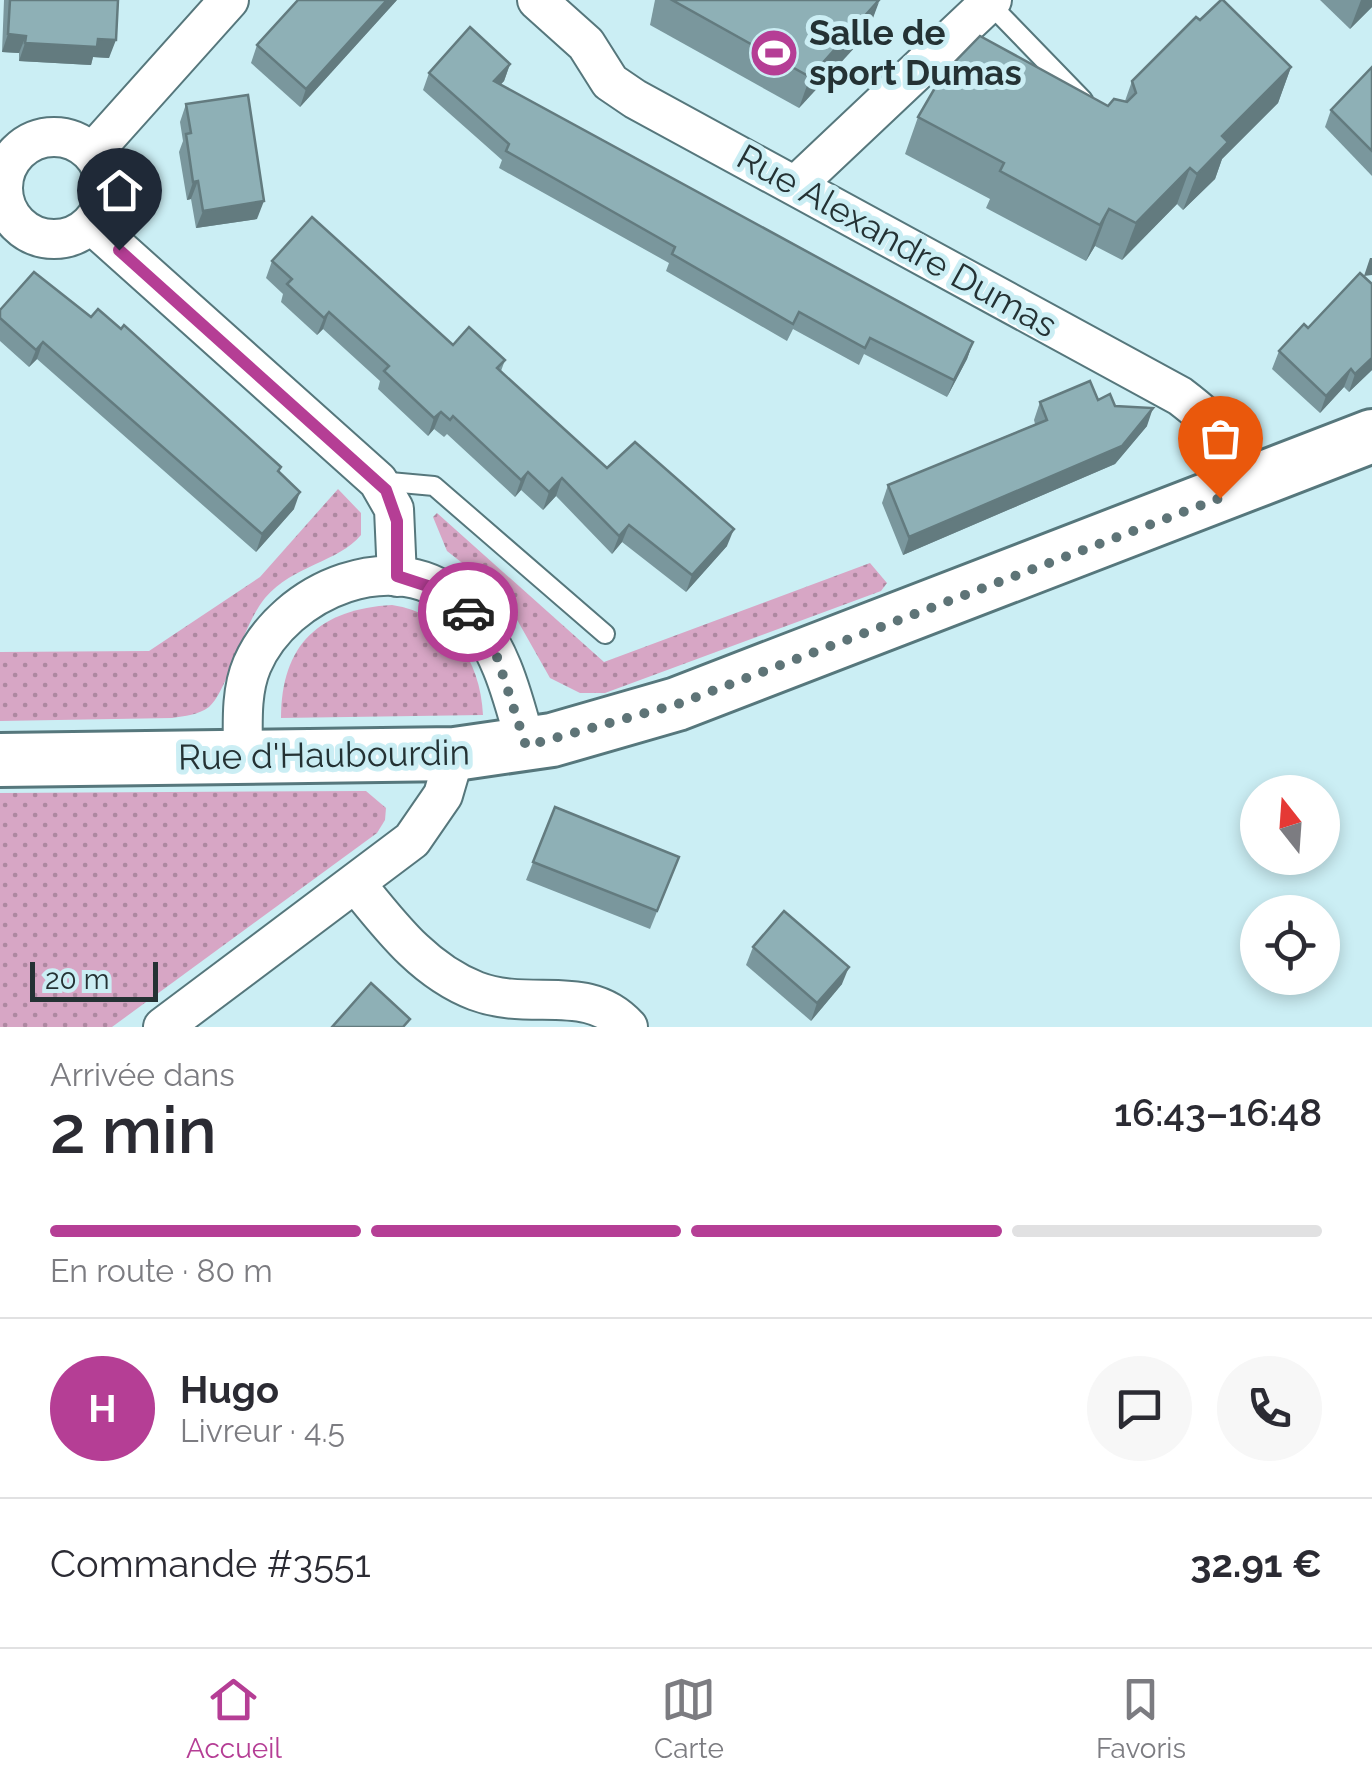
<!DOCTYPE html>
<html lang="fr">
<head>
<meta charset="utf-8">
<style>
  :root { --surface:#fff; --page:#f7f7f7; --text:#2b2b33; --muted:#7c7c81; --line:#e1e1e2; --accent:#b53e95 }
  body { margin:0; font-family:Raleway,sans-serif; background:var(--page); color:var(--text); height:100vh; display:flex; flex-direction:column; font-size:38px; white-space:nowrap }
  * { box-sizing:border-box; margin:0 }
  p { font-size:32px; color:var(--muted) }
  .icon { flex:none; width:55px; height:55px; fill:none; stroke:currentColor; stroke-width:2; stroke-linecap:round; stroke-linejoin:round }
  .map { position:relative; height:1027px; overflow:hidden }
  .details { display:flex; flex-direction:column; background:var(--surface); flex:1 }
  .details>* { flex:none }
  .needle { width:65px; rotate:343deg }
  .fabs { position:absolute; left:1240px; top:775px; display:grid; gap:20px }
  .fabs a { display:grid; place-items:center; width:100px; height:100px; border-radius:50%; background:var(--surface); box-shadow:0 5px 15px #0003; font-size:50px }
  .scale { position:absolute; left:30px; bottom:25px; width:128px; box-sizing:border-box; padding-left:10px; border:5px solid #243234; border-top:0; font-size:28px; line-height:35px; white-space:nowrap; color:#243234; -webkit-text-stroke:8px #cbeef4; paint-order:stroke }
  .pin { position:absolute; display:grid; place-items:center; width:85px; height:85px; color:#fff; margin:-102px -42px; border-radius:50% 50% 50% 0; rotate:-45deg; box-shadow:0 0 10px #0007 }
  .pin .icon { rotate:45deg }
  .courier { position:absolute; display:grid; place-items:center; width:100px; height:100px; margin:-50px; border:8px solid #b53e95; border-radius:50%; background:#fff; color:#222; box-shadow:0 2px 12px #0007 }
  .head em { font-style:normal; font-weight:600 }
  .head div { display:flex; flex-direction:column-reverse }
  .head { display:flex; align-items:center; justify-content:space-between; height:170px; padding:0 50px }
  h1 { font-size:65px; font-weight:600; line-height:75px }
  .bar { display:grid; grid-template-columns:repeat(4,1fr); gap:15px 10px; align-content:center; height:120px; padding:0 50px }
  .bar i { height:12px; border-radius:8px; background:var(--line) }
  .bar .selected { background:var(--accent) }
  .bar p { grid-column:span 4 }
  .line { display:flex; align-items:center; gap:25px; padding:0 50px; border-top:2px solid var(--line) }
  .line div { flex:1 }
  .round { display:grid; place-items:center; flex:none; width:105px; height:105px; border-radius:52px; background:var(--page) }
  .dock { display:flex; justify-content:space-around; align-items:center; height:140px; border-top:2px solid var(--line); background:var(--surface); font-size:28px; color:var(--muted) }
  .dock a { display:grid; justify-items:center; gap:5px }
  .dock .selected { color:var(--accent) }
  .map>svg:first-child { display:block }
</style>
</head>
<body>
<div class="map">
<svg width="1372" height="1027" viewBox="0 0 1372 1027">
  <defs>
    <pattern id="grass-dots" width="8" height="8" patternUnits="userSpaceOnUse" patternTransform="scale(2.5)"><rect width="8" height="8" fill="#d7a6c5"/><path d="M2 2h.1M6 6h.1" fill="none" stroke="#ae88a1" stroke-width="1.8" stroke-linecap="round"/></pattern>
  </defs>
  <rect width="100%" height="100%" fill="#cbeef4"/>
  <!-- grass -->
  <g fill="url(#grass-dots)">
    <path d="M338,489L361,513V535C339,562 293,565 265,598C243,624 227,692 209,707C198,715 185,716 172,718L0,721V652L149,651L260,577Z"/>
    <path d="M437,513L604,662L870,563L887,583L881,591L605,693H580L550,678L503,595L447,551L433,517Z"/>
    <path d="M392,605C450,614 480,659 483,715L281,718C281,644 320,609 392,605Z"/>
    <path d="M366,791L386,808L385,820L377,833L112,1027H0V793Z"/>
  </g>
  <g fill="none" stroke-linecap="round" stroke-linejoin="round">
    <!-- service casing -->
    <g stroke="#56777c" stroke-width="22">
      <g id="service">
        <path d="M989,3L1083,100"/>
        <path d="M379,481L434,486L605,634"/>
      </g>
    </g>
    <!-- minor casing -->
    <g stroke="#56777c" stroke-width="42">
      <g id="minor">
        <path d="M537,0L586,44L610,82L635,99L1180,396C1218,425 1233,441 1251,485"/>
        <circle cx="54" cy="188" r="51"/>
        <path d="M92,153L229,0"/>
        <path d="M796,185L992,0"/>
        <path d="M91,224L378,481L394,509L397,577"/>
        <path d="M243,757C243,727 240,693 252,665C284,590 398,541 463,606C500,643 513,697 526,745"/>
        <path d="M357,885C391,927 424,971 476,991C532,1012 587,982 628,1027"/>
        <path d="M163,1027L412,840L443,795L455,754"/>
      </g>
    </g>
    <!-- secondary casing -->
    <g stroke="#56777c" stroke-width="58">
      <path id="secondary" d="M0,760L455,754L552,740L677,704L1372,436"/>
    </g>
    <!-- service -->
    <use href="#service" stroke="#fff" stroke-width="18"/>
    <!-- minor -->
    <use href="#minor" stroke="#fff" stroke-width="38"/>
    <!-- secondary -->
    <use href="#secondary" stroke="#fff" stroke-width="52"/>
  </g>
  <!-- wall -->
  <g fill="#7a979d">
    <path d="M4,0H118L109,58L93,57L91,65L19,61V53L2,52Z"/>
    <path d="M397,0L300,107L251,63L257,45Z"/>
    <path d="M655,0H879L867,34L799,108L650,25Z"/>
    <path d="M1320,0H1372V7L1350,29Z"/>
    <path d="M1200,20L1291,67L1278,103L1222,159L1215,179L1183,210L1177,204L1122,260L1095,246L1086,261L986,208L990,199L905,154L918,117L1108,106L1125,101L1132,81Z"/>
    <path d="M510,64L504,81L500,85L973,342L967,359L947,397L864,354L859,365L793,329L787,341L666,271L669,263L499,168L502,160L423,90L429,73Z"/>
    <path d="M1372,67V176L1325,127L1331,110Z"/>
    <path d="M186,104L257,219L196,228L191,199L187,200L179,152L183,141L180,122Z"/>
    <path d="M272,261L453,345L505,360L501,371L607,468L727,546L686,592L622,542L612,554L556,496L543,510L521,490L515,497L447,434L444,437L434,429L428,436L378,389L380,381L323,329L317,335L281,302L283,294L266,278Z"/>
    <path d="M1372,284V370L1349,392L1344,387L1320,413L1272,369L1279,351L1308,328Z"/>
    <path d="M0,310L281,467L279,472L294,509L256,552L37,359L29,367L0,341Z"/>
    <path d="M1098,400L1115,406L1147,426L1115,464L903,555L882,503L888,485L1035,424L1034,420L1040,402Z"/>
    <path d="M555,807L679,857L650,929L526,880Z"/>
    <path d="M753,947L842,984L811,1021L746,965Z"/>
  </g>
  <!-- shaded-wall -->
  <g fill="#637b7f">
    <path d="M387,0H397L300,107L306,89Z"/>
    <path d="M1361,0H1372V7L1350,29Z"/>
    <path d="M879,2L867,34L799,108L810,77Z"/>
    <path d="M8,34L26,36L19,53L2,52Z"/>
    <path d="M98,39L116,40L109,58L93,57L91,65L19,61L25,43Z"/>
    <path d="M510,64L504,81L488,98L494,81Z"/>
    <path d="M1291,67L1278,103L1222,159L1215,179L1183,210L1197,174L1222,136Z"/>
    <path d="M1190,168L1177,204L1122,260L1136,223Z"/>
    <path d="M198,181L191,199L187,200L193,182Z"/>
    <path d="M264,201L257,219L196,228L203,211Z"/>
    <path d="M1109,209L1095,246L1086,261L1100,225Z"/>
    <path d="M1370,258H1372V275L1364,276Z"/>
    <path d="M329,312L323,329L317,335L324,318Z"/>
    <path d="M43,342L37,359L29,367L36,350Z"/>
    <path d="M973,342L967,359L947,397L954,380Z"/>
    <path d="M1372,358V370L1349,392L1355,374Z"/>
    <path d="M1351,369L1344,387L1320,413L1326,396Z"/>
    <path d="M1153,408L1147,426L1115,464L903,555L909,537Z"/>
    <path d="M441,412L434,429L428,436L434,418Z"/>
    <path d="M528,472L521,490L515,497L521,480Z"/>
    <path d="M562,478L556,496L543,510L549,492Z"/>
    <path d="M300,492L294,509L256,552L262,534Z"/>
    <path d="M629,525L622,542L612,554L619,536Z"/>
    <path d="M734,529L727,546L686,592L692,575Z"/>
    <path d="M849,967L842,984L811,1021L817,1003Z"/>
  </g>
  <!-- building -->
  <g fill="#8eb0b6" stroke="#637b7f" stroke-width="2.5">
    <path d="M10,0H118L116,40L98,39L97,47L25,43L26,36L8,34Z"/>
    <path d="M298,0H387L306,89L257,45Z"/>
    <path d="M672,0H879L810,77Z"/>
    <path d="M1221,0H1223L1291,67L1222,136L1228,142L1197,174L1190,168L1136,223L1109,209L1100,225L1000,171L1004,163L918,117L943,74L980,36L1108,106L1114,99L1127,102L1136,93L1132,81L1196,17L1200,20Z"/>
    <path d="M470,27L510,64L494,81L973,342L954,380L870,338L865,348L799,312L793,324L672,254L675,247L506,151L509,144L429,73Z"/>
    <path d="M1372,67V151L1331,110Z"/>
    <path d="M248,95L264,201L203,211L198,181L193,182L186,134L191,133L186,104Z"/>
    <path d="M312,217L453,345L469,327L505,360L497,368L607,468L635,442L734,529L692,575L629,525L619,536L562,478L549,492L528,472L521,480L453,416L450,420L441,412L434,418L384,371L389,366L329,312L324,318L287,284L292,279L272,261Z"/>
    <path d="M34,272L91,317L98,309L121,329L124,325L281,467L278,471L300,492L262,534L43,342L36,350L0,318V310Z"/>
    <path d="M1360,273L1372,284V358L1355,374L1351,369L1326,396L1279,351L1304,324L1308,328Z"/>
    <path d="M1090,381L1098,400L1110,394L1115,406L1153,408L1122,446L909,537L888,485L1047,420L1040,402Z"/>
    <path d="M555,807L679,857L657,911L533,862Z"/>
    <path d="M784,911L849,967L817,1003L753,947Z"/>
    <path d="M371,983L410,1019L403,1027H332Z"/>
  </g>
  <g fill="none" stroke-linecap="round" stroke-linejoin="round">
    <!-- done -->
    <path stroke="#5e7477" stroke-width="10" stroke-dasharray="0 18" d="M468,612L496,654L526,746L678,704L1220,498"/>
    <!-- route -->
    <path stroke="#b53e95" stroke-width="12" d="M119,250L386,490L397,521V576L443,591L468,612"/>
  </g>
  <!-- icons -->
  <defs>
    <g id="stadium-disc" transform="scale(2.5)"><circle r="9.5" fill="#b53e95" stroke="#cbeef4"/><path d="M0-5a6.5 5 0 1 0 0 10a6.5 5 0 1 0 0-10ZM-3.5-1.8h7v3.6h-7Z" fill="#fff"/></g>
  </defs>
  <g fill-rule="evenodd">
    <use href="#stadium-disc" x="774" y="53"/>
  </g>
  <g text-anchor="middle" stroke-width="10" stroke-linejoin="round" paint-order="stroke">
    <!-- poi labels -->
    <g font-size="35" font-weight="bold" fill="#243234" stroke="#cbeef4" text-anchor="start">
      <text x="809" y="45">Salle de<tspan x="809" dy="40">sport Dumas</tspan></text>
    </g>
    <!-- street labels -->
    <g font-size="35" fill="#243234" stroke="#cbeef4">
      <text transform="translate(897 241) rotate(29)" y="12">Rue Alexandre Dumas</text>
      <text transform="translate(324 755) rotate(-1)" y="12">Rue d'Haubourdin</text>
    </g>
  </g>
</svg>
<div class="fabs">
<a><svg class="needle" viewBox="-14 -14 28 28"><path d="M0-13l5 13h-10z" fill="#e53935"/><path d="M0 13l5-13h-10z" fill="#7c7c81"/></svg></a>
<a><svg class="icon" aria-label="locate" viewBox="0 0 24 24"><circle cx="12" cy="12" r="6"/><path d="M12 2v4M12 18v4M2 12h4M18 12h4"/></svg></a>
</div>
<div class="scale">20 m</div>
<div class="pin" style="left:1220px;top:498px;background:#ea580c"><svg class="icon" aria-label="bag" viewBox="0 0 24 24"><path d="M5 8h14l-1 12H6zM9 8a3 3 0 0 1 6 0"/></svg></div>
<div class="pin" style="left:119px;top:250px;background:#1f2937"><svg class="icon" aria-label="home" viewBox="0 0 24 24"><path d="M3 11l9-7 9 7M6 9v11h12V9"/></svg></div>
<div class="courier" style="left:468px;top:612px"><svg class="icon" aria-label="car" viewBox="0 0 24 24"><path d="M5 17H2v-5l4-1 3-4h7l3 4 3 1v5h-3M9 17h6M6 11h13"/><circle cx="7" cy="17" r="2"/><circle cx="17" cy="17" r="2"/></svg></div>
</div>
<section class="details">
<div class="head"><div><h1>2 min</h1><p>Arrivée dans</p></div><em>16:43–16:48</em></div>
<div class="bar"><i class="selected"></i><i class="selected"></i><i class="selected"></i><i></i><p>En route · 80 m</p></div>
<div class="line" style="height:180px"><b class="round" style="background:var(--accent);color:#fff">H</b><div><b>Hugo</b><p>Livreur · 4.5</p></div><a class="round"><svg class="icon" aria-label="chat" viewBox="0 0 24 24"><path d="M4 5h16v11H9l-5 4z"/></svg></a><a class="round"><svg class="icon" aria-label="phone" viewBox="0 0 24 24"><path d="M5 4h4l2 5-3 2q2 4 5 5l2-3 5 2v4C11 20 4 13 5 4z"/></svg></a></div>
<div class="line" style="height:130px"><div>Commande #3551</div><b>32.91 €</b></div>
</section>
<nav class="dock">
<a class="selected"><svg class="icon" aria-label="home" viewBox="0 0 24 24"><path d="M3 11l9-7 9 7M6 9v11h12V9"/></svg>Accueil</a>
<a><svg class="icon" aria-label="map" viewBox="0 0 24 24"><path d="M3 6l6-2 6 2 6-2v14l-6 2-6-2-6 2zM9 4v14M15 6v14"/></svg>Carte</a>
<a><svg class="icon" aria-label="saved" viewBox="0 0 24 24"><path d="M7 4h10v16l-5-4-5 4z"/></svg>Favoris</a>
</nav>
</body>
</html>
